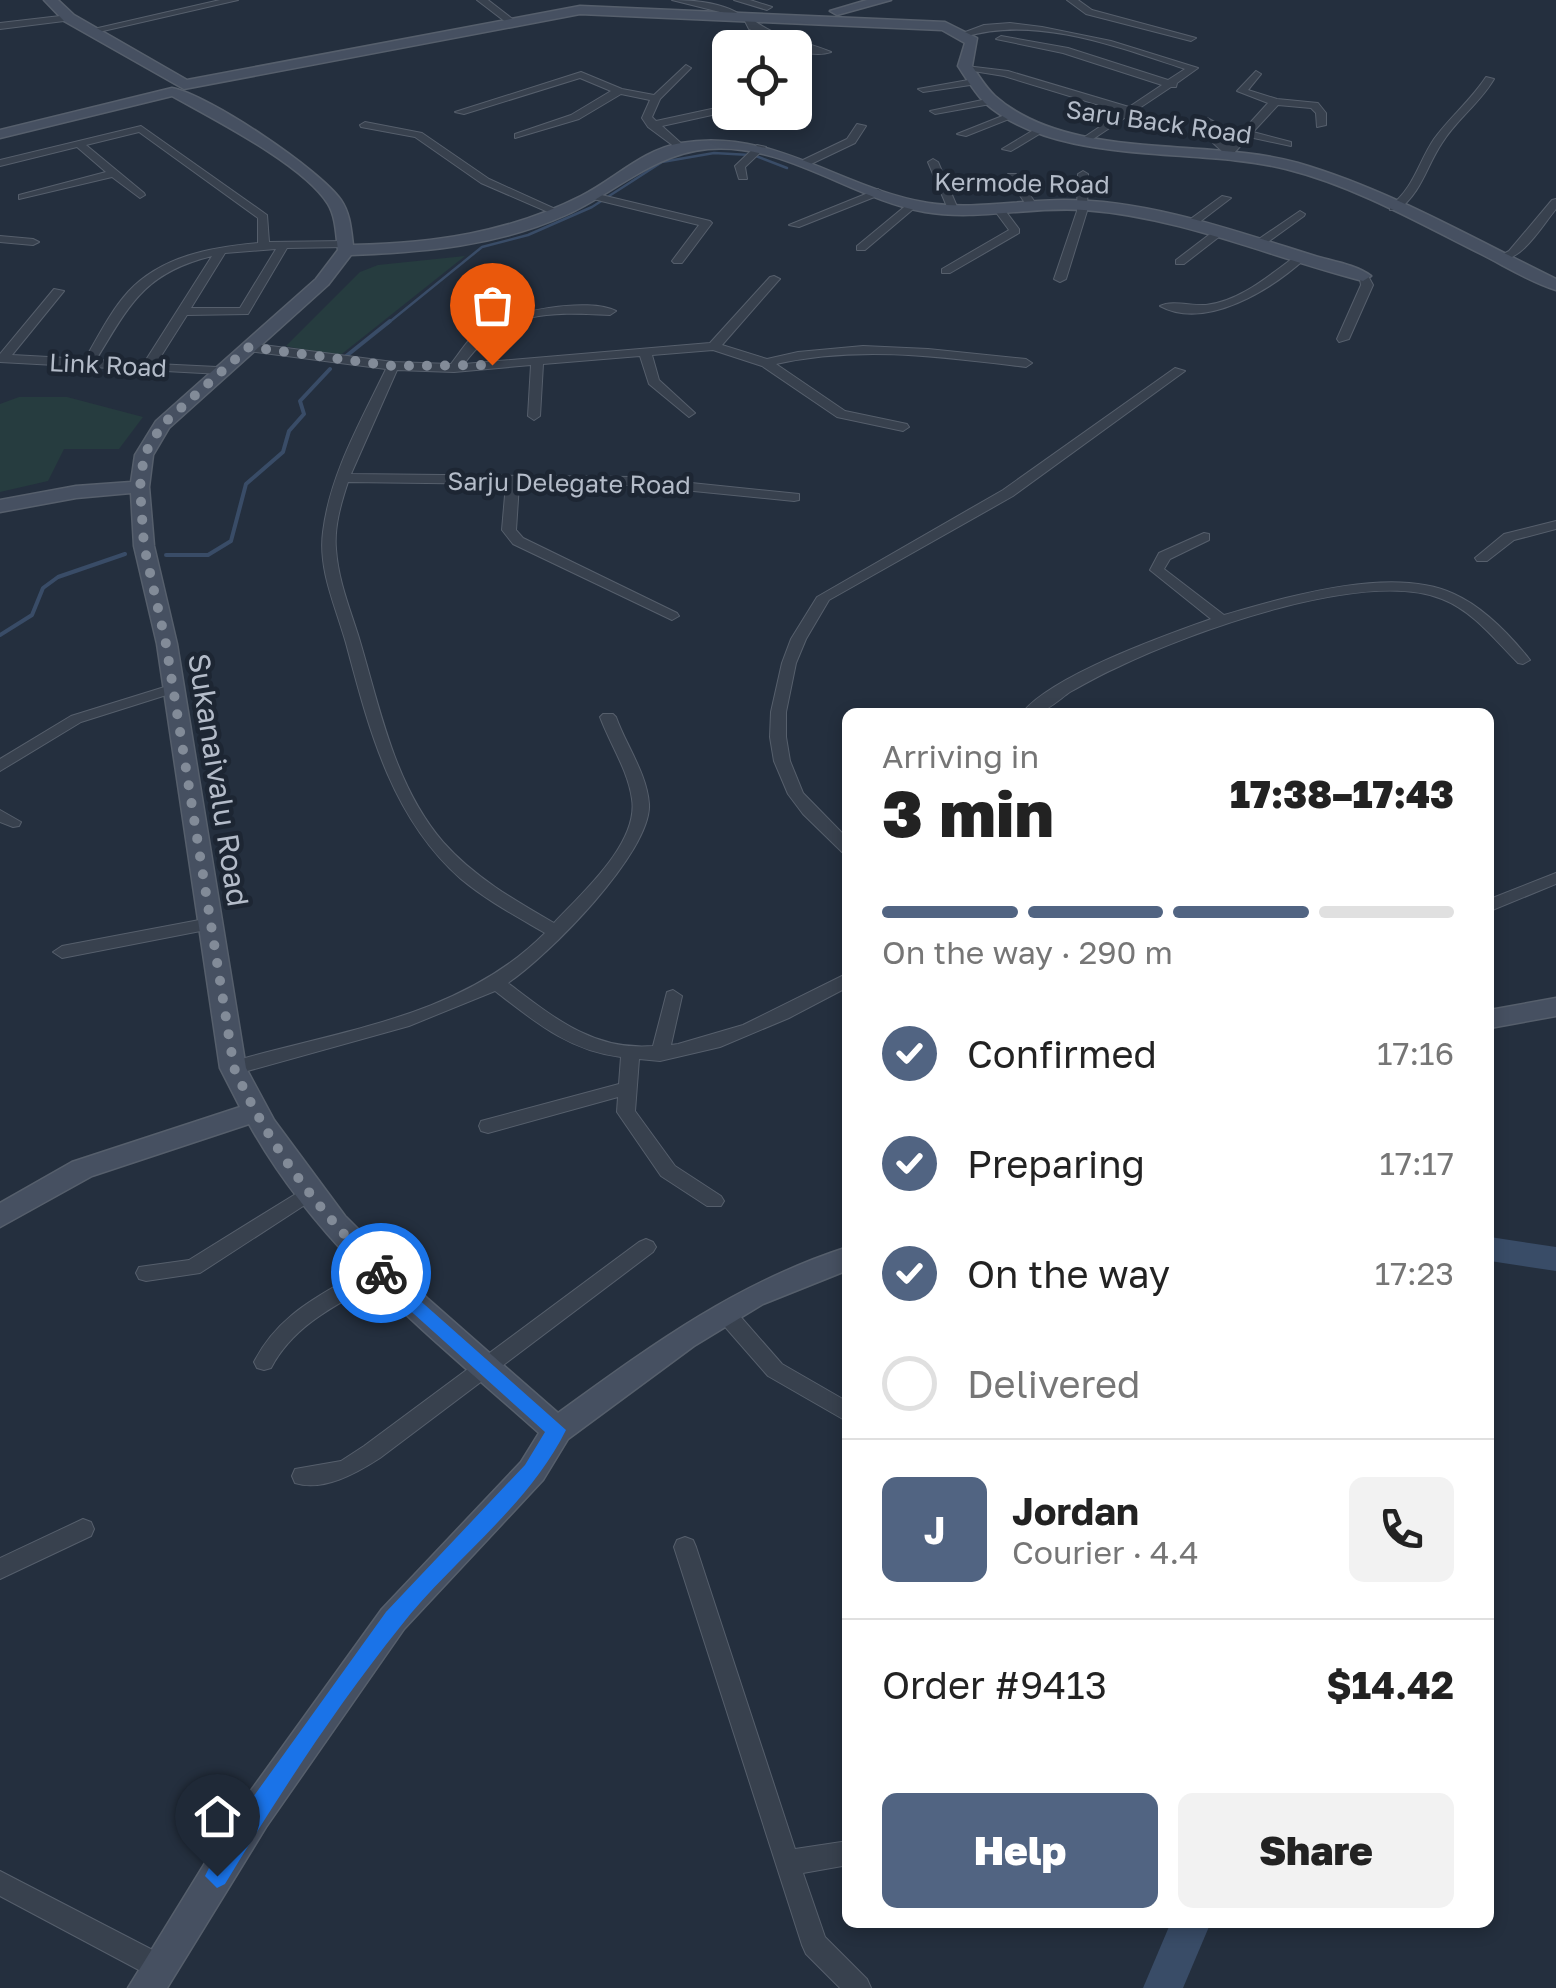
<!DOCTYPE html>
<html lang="en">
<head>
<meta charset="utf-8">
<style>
  :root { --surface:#fff; --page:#f2f2f2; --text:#222; --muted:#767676; --line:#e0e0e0; --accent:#516482 }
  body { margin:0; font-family:"Golos Text",sans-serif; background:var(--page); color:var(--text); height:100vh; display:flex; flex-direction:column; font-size:38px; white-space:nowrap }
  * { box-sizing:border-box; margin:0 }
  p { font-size:32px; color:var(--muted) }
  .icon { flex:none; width:55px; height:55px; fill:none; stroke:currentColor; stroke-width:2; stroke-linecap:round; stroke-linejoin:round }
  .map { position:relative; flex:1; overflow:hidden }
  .details { position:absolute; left:842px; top:708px; width:652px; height:1220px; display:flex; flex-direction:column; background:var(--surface); border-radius:15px; box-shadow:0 5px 15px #0003 }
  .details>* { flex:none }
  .buttons { position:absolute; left:712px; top:30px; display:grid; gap:20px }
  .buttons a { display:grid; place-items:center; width:100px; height:100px; border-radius:15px; background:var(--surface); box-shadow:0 5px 15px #0003; font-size:50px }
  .pin { position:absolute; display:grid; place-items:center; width:85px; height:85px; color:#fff; margin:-102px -42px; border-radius:50% 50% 50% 0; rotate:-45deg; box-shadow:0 0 10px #0007 }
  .pin .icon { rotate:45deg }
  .courier { position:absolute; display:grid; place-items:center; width:100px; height:100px; margin:-50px; border:8px solid #1a73e8; border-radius:50%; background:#fff; color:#222; box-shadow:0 2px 12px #0007 }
  .head em { font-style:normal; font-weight:800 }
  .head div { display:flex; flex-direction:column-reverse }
  .head { display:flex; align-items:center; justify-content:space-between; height:170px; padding:0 40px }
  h1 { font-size:65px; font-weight:800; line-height:75px }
  .bar { display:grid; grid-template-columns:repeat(4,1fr); gap:15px 10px; align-content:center; height:120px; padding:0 40px }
  .bar i { height:12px; border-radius:8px; background:var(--line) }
  .bar .active { background:var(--accent) }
  .bar p { grid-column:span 4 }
  .line { display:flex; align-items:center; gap:25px; padding:0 40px; border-top:2px solid var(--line) }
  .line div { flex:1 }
  .round { display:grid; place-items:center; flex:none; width:105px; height:105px; border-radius:15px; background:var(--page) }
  ol { padding:0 40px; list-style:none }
  li { display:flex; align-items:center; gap:30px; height:110px }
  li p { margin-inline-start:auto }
  li .icon { padding:10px; border-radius:50%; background:var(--accent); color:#fff; stroke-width:4 }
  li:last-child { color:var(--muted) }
  li i { width:55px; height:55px; border:5px solid var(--line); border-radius:50% }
  .cta { display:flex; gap:20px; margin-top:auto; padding:20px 40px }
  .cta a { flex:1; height:115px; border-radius:15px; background:var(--accent); color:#fff; font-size:40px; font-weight:800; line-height:115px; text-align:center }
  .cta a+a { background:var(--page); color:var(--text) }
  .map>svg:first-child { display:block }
</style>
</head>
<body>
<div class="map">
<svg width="1556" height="1988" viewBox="0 0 1556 1988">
  <rect width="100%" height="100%" fill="#242f3e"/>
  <!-- green -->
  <g fill="#263c3f">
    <path d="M465,256L338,357L286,346L360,272L378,265Z"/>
    <path d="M19,397H67L143,417L119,449H64L48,481L0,492V404Z"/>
  </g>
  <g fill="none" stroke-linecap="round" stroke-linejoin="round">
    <!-- stream-far1 -->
    <g stroke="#394c67" stroke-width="2.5">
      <path d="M756,156L787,168"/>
      <path d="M387,324L482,247L528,235L592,207L662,162L714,153L750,155"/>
    </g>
    <!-- stream -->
    <g stroke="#394c67" stroke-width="4">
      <path d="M345,357L390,321"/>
      <path d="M166,555H208L231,541L246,484L283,452L289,431L304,414L300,401L330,369"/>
      <path d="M0,635L32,615L43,588L58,577L125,554"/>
    </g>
    <!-- river -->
    <g fill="#394c67" fill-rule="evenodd">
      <path d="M1490,1237L1556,1247V1271L1490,1261Z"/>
      <path d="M1171,1922H1211L1183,1988H1143Z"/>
    </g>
    <!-- street casing -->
    <g stroke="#565f6c" stroke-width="2">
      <g id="street">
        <path d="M220,0H238L90,34L85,31Z"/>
        <path d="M477,0H488L515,21L507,23Z"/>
        <path d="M672,0C695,0 727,3 745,18L737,20L728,14Z"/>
        <path d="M734,0H750L772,7L767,10Z"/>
        <path d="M1067,0H1078L1092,10L1196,38L1191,41L1086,14Z"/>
        <path d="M69,15L74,18L72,20L0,29V23Z"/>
        <path d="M749,16C772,38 803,40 831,52C806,61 772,39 749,29L744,19Z"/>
        <path d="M1010,23L1042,27L1111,41L1198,68L1177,83L1176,87H1171L1087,143L1083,142V138L1122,112L1004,76L961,69L966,66L1008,71L1129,107L1162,85L1063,53L996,39L1001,36L1068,48L1168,80L1185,69C1118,47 1035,15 965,37L960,34L984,25Z"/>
        <path d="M686,65L691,68L660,99L652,117L656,121L730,105V111L662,126L683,145V149L679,150L648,127L642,118L650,100L621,94L579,119L515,138V134L571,115L611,91L580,78L464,114L455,112L581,72L622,89L654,95Z"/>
        <path d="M1256,71L1261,74L1248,90L1277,99L1318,103L1326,113V125L1317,127L1316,113L1311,108L1278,105L1253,132L1291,142V146L1249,137L1233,154H1225L1211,141V128L1202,121L1207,118L1220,125V138L1230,145L1268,103L1237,91Z"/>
        <path d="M1486,77L1494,79C1480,103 1457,119 1442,143C1426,167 1422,192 1398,210H1390V206C1414,188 1418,163 1434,139C1450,117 1471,100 1486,77Z"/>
        <path d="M974,79L977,80V84L923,92L918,89Z"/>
        <path d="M992,98L996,99V103L935,114L930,111Z"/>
        <path d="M1010,113L1019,115L966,136L957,134Z"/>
        <path d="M365,122L422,133L489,179L564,213L555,215L481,183L415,137L361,127L360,125Z"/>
        <path d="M857,124L866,126L855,143L811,164H803V160L847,139Z"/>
        <path d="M1042,125L1047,128L1046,130L1011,151L1002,149Z"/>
        <path d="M141,126L267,215L269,242L345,241L351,244L345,247L287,248L248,314L187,315L156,364L217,367L223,371L221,374L0,362V354L54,289L64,291L12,355L85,359C98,337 110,312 128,292C161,256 212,247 258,243V218L139,132L86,145L144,193L145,195L140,198L112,177L19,199V195L106,172L77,147L0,166V160ZM276,249L240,308H191L225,253ZM212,256L144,363L96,360C130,304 144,273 212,256Z"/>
        <path d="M757,145L766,147L745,167L747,179H739L735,166Z"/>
        <path d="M933,159L938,162L958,209L957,211L948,209L928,162Z"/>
        <path d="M1083,171L1088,174L1087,211L1066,279L1060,282L1054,279L1077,211L1078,174Z"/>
        <path d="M1008,174H1016L1036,204L1035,206H1027L1007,176Z"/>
        <path d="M878,189L883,192L882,194L799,227L789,225Z"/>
        <path d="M593,193L710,221L712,223L682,263H674L672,261L699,225L589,198V194Z"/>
        <path d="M1222,196L1231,198L1193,227H1185V223Z"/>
        <path d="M1556,199V209C1541,227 1523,260 1498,261V257L1509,251L1552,200Z"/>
        <path d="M909,203L918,205L865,250H857V246Z"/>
        <path d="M997,204L1001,205L1019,229V233L950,273H942V269L1009,230L992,207Z"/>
        <path d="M1300,211L1305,214L1304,216L1261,247H1253V243Z"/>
        <path d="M1214,231L1224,233L1184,264H1176V260Z"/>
        <path d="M0,236L33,239L39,242L33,245L0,242Z"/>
        <path d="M1296,256L1306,258C1272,289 1206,331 1160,306C1172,300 1191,306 1206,305C1241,301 1269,275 1296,256Z"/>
        <path d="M1359,274H1367L1373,285L1349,339L1339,342L1337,339L1361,285Z"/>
        <path d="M774,276L780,279L778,281L722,345L767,359L798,352L863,346L928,349L1026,359L1032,363L1026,367C943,357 859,345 776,364L845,411L907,424L909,427L903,431L837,417L762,366L713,350L652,355L659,380L695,413L689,417L649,384L640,356L543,364L540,416L534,420L528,416L531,365L454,372L397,370L351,474L633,477L799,494V500L794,501L633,485L519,484L516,530L523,538L677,613L679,616L672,620L513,544L502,530L506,484L348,482C341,503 334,527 336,549C338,580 350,609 359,638C380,708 394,785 443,842C474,877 514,900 554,923C582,893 639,843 632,799C628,770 610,744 600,717L603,714H613L616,717C626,745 647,774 649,804C652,852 547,957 508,983C553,1017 593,1051 653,1046L667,992L673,990L682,996L671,1045L678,1044L743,1025L848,973V987L789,1018L720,1047L660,1061L639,1059L635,1111L675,1166L721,1196L724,1201L721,1206H707L661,1176L617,1112L618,1097L488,1133L481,1131L479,1126L481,1121L619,1084L621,1057C569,1051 534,1021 495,991L409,1026L233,1075L227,1073L224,1068L227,1063C336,1031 461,1018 545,933C516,916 486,900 461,879C391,817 369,729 346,643C336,607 318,570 323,532C330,474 361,421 386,369L249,351L243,347L249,343L393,362L451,364C461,351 469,337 483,328C509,311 589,297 616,311L610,315C549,312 503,310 464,364L710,343L770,277Z"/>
        <path d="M1175,368L1185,371L1013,496L829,600L806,639L796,663L786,712V737L790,761L803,793L848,839V853L842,852L803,814L788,794L774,761L770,737L771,712L782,663L791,639L817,597L1003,490Z"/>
        <path d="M1556,521V529L1514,540L1487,561H1477L1475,558L1504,534Z"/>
        <path d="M1204,533L1209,534V540L1170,559L1164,569L1224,615C1287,597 1392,565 1454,594C1483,607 1510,635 1530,660L1523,664L1518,663C1495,640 1473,611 1442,599C1365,568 1190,632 1118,667C1102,674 1086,683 1070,692C1061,698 1049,710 1038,712C1033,714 1028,712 1023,712C1054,675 1163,636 1211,619L1150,570L1159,553Z"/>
        <path d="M171,685L176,686V692L81,722L0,771V759L71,716Z"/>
        <path d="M0,810L21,822L19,826L13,827L0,822Z"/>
        <path d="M1556,873V884L1490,911V899Z"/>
        <path d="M210,918L216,920L218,924L216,928L62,958L53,952L62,946Z"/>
        <path d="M307,1187L314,1189L317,1194L314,1199L200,1273L146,1281L139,1279L136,1273L139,1267L189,1260Z"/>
        <path d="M646,1239L653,1242L656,1247L653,1252L380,1458C357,1473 323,1492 295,1483L292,1476L295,1469L341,1461L364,1446L639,1242Z"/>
        <path d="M379,1263L386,1265L389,1271L386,1277C343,1302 295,1322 271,1368L264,1370L257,1368L254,1362C274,1323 305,1303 343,1282C355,1275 366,1268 379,1263Z"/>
        <path d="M726,1306L733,1308L782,1364L848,1402V1422L768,1376L719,1320L716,1314L719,1308Z"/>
        <path d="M83,1519L91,1522L94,1529L91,1536L0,1579V1558Z"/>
        <path d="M685,1537L693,1540L696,1547L795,1849L848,1841V1865L803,1873L825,1937L867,1979L871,1988H840L806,1954L802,1945L674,1547L677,1540Z"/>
        <path d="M0,1871L170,1959L174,1968L170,1977L161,1981L152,1977L0,1896Z"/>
      </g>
    </g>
    <!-- secondary casing -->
    <g stroke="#565f6c" stroke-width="3">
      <g id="secondary">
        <path d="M44,0H58L74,15L187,80L580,6L945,22L977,38L972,66C979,76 986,88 995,96C1069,162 1207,137 1298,163C1388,189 1472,238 1556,279V290C1530,282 1505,266 1481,254C1419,223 1354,186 1286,169C1195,146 1059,168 985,103C975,93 966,78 958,66L965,43L942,30L580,14L184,89L64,21Z"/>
        <path d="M867,0H891L837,15L830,11Z"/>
        <path d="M172,88C209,95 319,169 341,200C350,213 351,229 353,245C433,243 508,233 581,196C615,179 642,150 681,143C773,127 841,189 928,203C973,210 1019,200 1064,200C1149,200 1235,231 1315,256C1332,261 1357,265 1371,276L1363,281C1270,257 1181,217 1084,210C1031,206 978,221 925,212C852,199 784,142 708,149C653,154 615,193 566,215C498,246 424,252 351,255L328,285L169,428L153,455L149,487L154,546L177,644L246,1068L274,1120L345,1216L428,1299L558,1413C652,1345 736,1283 848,1247V1270L763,1304L694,1346L568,1439L543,1480L404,1629L266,1827L167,1988H128L242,1803L382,1609L521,1462L539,1433C434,1339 318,1249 249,1124L92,1176L0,1227V1203L72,1162L240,1107L220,1068L157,644L134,546L131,493L76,498L0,512V500L76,486L131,482L135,455L156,421L316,279L338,250C336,235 336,217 328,204C304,165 213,119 172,96L0,138V130Z"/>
        <path d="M1556,998V1016L1490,1028V1010Z"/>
      </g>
    </g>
    <!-- street -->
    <use href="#street" fill="#38414e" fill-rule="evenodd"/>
    <!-- secondary -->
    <use href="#secondary" fill="#465061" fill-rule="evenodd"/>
  </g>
  <!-- route -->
  <path fill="#1a73e8" d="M381,1266L566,1430C527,1508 453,1559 400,1627C336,1707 278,1796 225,1884L217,1888L205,1876L209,1868L246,1807L386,1612L525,1465L545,1432L374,1278L372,1273Z"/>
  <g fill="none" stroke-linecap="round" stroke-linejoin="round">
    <!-- done -->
    <path stroke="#828b98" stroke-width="10" stroke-dasharray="0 18" d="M381,1273C319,1211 270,1148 234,1068L166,644L144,546L140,487L144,455L162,425L249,347L393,366L492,365"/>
  </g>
  <g text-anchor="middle" stroke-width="9" stroke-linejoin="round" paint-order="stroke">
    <!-- far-street labels -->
    <g font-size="25" fill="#b4bcc9" stroke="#1d2633">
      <text transform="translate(1159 122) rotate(8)" y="9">Saru Back Road</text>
      <text transform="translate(1022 183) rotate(1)" y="9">Kermode Road</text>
      <text transform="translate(108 365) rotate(3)" y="9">Link Road</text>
      <text transform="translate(569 483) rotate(1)" y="9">Sarju Delegate Road</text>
    </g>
    <!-- street labels -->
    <g font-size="30" fill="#b4bcc9" stroke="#1d2633">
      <text transform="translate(218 780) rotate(81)" y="10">Sukanaivalu Road</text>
    </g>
  </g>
</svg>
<div class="buttons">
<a><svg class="icon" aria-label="locate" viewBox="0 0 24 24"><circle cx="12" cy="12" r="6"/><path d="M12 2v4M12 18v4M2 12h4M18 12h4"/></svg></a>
</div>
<div class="pin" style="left:492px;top:365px;background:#ea580c"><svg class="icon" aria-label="bag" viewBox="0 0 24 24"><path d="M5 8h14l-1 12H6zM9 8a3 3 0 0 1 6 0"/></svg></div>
<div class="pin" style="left:217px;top:1876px;background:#1f2937"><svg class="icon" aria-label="home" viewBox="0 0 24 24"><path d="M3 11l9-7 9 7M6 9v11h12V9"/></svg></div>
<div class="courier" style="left:381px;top:1273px"><svg class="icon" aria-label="bike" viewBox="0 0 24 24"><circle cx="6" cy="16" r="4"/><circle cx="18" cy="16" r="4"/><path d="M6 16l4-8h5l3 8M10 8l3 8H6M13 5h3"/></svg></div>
<section class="details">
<div class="head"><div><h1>3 min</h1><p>Arriving in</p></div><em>17:38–17:43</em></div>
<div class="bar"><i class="active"></i><i class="active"></i><i class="active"></i><i></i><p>On the way · 290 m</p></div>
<ol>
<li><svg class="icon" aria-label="check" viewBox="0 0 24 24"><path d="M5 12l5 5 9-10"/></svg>Confirmed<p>17:16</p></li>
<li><svg class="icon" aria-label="check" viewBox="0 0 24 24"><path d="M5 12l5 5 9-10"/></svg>Preparing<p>17:17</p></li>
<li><svg class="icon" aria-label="check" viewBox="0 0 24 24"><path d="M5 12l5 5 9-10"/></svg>On the way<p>17:23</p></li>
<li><i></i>Delivered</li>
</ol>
<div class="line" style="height:180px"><b class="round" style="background:var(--accent);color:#fff">J</b><div><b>Jordan</b><p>Courier · 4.4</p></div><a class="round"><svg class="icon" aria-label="phone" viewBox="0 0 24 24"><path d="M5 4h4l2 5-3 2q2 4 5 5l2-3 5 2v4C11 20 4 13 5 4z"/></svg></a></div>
<div class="line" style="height:130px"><div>Order #9413</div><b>$14.42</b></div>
<div class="cta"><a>Help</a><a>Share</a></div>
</section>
</div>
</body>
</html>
